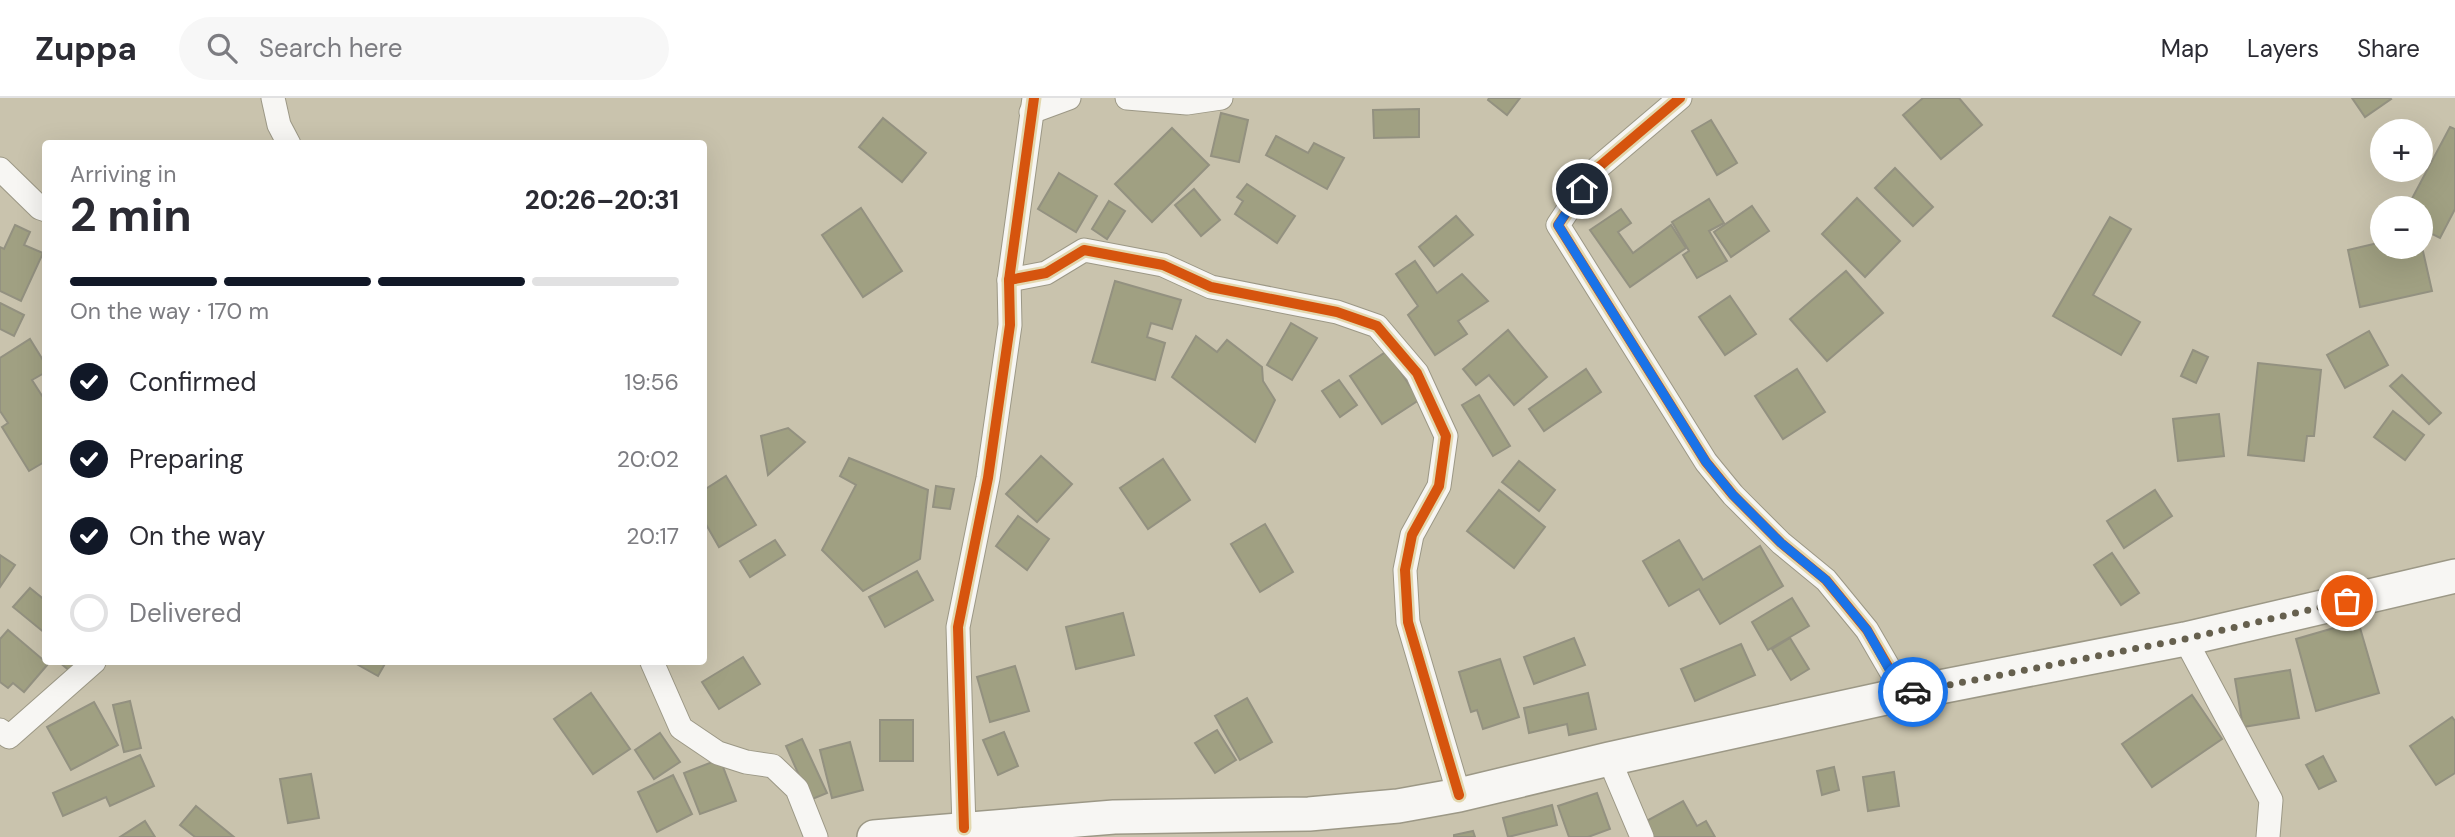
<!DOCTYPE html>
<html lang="en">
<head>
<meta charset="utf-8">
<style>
  :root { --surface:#fff; --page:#f7f7f7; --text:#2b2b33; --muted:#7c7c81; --line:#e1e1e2; --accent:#111827 }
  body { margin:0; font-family:"DM Sans",sans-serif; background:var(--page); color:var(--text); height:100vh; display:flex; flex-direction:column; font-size:26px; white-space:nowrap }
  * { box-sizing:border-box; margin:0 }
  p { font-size:23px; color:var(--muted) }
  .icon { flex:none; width:38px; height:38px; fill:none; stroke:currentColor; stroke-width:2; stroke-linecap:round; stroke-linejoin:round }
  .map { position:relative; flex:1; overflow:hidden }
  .drawer { position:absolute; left:42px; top:42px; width:665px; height:525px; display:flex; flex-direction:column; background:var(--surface); border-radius:7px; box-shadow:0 7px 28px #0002 }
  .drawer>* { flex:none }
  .tools { position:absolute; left:2370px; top:21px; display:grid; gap:14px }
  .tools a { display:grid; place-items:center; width:63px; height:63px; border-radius:50%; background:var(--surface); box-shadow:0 7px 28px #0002; font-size:35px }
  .pin { position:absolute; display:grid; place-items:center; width:60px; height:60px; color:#fff; margin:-30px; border:4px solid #fff; border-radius:50%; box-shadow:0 2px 7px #0007 }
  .courier { position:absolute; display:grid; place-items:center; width:70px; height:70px; margin:-35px; border:5px solid #1a73e8; border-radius:50%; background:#fff; color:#222; box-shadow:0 2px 9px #0007 }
  .headline em { font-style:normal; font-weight:700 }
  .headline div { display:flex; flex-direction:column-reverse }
  .headline { display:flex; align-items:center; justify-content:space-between; height:119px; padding:0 28px }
  h1 { font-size:46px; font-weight:700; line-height:52px }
  .bar { display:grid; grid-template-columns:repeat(4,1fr); gap:10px 7px; align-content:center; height:84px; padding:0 28px }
  .bar i { height:9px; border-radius:5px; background:var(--line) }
  .bar .current { background:var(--accent) }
  .bar p { grid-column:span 4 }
  ol { padding:0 28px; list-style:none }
  li { display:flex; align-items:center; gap:21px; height:77px }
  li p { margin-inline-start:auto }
  li .icon { padding:7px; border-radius:50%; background:var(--accent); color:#fff; stroke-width:4 }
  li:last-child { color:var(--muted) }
  li i { width:38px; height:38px; border:4px solid var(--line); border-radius:50% }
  header { display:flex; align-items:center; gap:42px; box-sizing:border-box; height:98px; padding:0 35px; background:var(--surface); border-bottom:2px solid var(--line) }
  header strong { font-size:33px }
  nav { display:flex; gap:38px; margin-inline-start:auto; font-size:24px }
  .search { width:490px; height:63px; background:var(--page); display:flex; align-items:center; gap:18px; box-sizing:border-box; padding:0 24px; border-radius:38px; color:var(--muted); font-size:26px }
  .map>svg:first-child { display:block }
</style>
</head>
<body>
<header>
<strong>Zuppa</strong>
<div class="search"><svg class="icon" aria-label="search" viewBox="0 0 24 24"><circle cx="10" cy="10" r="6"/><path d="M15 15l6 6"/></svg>Search here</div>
<nav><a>Map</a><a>Layers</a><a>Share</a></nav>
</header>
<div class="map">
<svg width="2455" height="739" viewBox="0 0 2455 739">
  <rect width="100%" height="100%" fill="#c9c3ad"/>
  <!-- building -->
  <g fill="#a0a082" stroke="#939180" stroke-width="2">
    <path d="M1489,0H1520L1507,17L1488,2Z"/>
    <path d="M1923,0H1959L1982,27L1941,61L1903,17Z"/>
    <path d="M2352,0H2390L2391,1L2365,19Z"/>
    <path d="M1419,11V39L1374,40L1373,12Z"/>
    <path d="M1221,15L1248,22L1239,64L1211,58Z"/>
    <path d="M883,20L926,55L902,84L859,49Z"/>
    <path d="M1711,22L1737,65L1717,77L1692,33Z"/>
    <path d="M2450,29L2455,31V111L2440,140L2420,130V110H2407Z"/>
    <path d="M1172,30L1209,67L1152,124L1115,86Z"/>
    <path d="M1276,38L1308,55L1314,45L1344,60L1327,91L1266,57Z"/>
    <path d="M1895,70L1933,109L1913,128L1875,90Z"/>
    <path d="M1059,75L1097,98L1076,134L1038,111Z"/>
    <path d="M1247,86L1295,118L1277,145L1235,116L1243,103L1237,99Z"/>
    <path d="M1194,91L1220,122L1201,138L1175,107Z"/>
    <path d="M1857,100L1900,143L1865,179L1822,136Z"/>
    <path d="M1709,101L1724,125L1709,133L1727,163L1697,180L1683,157L1689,153L1672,124Z"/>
    <path d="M1109,103L1125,113L1107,141L1092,131Z"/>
    <path d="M1752,108L1769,133L1731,159L1714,134Z"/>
    <path d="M861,110L902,173L863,199L822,137Z"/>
    <path d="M1621,111L1631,125L1618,134L1633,155L1671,127L1686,150L1630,189L1590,132Z"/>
    <path d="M1456,118L1473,137L1434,168L1419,149Z"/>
    <path d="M2110,119L2131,131L2093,197L2140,224L2121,257L2053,218Z"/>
    <path d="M15,127L30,134L24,147L43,155L21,203L0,193V149L4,151Z"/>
    <path d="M2420,140L2432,193L2360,209L2348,152L2382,144V149H2420Z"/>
    <path d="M1415,163L1437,195L1462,176L1488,203L1458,223L1467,236L1435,257L1408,217L1418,208L1396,176Z"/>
    <path d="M1846,173L1883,215L1827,263L1790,221Z"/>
    <path d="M1115,183L1181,202L1172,231L1151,225L1147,239L1165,245L1155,282L1092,264Z"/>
    <path d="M1730,198L1756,236L1725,257L1699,219Z"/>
    <path d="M0,205L24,217L14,238L0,231Z"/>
    <path d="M1291,225L1317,240L1292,282L1267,267Z"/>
    <path d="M1508,232L1547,279L1514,307L1489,277L1476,287L1463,271Z"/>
    <path d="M2369,233L2388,267L2345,290L2327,257Z"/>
    <path d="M1196,238L1217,254L1227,242L1262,269L1263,283L1275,302L1255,344L1172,279Z"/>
    <path d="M30,241L46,267V274L32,282L46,304V363L29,373L2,329L8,325L0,313V260Z"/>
    <path d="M2193,252L2208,259L2196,285L2181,278Z"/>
    <path d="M1387,253L1419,302L1382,326L1350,278Z"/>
    <path d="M2258,265L2321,272L2314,338H2307L2304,363L2248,357Z"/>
    <path d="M1586,271L1601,294L1544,333L1529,311Z"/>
    <path d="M1797,271L1825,314L1783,341L1755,298Z"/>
    <path d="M2402,277L2441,315L2429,326L2390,288Z"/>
    <path d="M1339,282L1357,307L1340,319L1322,293Z"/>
    <path d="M1479,297L1510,348L1493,358L1462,307Z"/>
    <path d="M2393,313L2424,337L2405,362L2374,339Z"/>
    <path d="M2219,316L2224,358L2178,363L2173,321Z"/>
    <path d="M788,330L805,344L768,377L761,338Z"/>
    <path d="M1041,358L1072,386L1037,424L1006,396Z"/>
    <path d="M849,360L928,392L920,461L863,493L822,452L856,387L840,378Z"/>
    <path d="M1163,361L1190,402L1148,431L1120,390Z"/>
    <path d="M1519,363L1555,392L1539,413L1502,384Z"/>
    <path d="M726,378L756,427L719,449L704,423V392Z"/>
    <path d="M936,388L954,391L950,411L933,409Z"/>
    <path d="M1499,392L1545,429L1514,470L1467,433Z"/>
    <path d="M2155,392L2172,418L2124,450L2107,423Z"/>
    <path d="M1018,418L1049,441L1027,472L996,448Z"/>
    <path d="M1265,426L1293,474L1260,494L1231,446Z"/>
    <path d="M775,442L785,457L750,479L740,463Z"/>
    <path d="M1679,442L1703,482L1760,448L1783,488L1720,526L1699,491L1669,508L1643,463Z"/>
    <path d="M2112,455L2139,495L2121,507L2094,467Z"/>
    <path d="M0,457L15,467L0,489Z"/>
    <path d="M917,473L933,502L885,529L869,499Z"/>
    <path d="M30,490L46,503V536L13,509Z"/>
    <path d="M1792,500L1809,528L1768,552L1752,524Z"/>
    <path d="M1123,515L1134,557L1076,571L1066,529Z"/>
    <path d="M2358,523L2379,595L2316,613L2296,541Z"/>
    <path d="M8,532L48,566L24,594L13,585L8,590L0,584V541Z"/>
    <path d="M1574,540L1585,567L1534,586L1524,559Z"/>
    <path d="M1790,540L1809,571L1791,582L1772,551Z"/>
    <path d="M1741,546L1755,577L1695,603L1681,571Z"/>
    <path d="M743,559L760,586L719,611L702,584Z"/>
    <path d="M1500,561L1519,619L1483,631L1477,612L1471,614L1459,574Z"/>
    <path d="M59,564H81L71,574Z"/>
    <path d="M353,564H386L378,578Z"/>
    <path d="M1015,568L1029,613L990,624L977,579Z"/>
    <path d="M2290,572L2299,620L2243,629L2235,581Z"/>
    <path d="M591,595L630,651L593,676L554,621Z"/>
    <path d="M1588,595L1596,631L1569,637L1567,626L1529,635L1524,610Z"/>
    <path d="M2192,597L2222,641L2152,689L2122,646Z"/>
    <path d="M1247,600L1272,644L1240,662L1215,618Z"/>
    <path d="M130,603L141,650L124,654L113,607Z"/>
    <path d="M94,604L118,647L71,672L47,629Z"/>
    <path d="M2452,619L2455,623V675L2436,687L2410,648Z"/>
    <rect x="880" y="622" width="33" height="41"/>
    <path d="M1217,632L1236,662L1215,675L1195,645Z"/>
    <path d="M1004,634L1018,668L998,677L983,642Z"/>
    <path d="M660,635L680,664L654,681L635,652Z"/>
    <path d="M802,641L827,695L810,702L786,648Z"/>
    <path d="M850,644L863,692L832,700L820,652Z"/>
    <path d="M140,657L154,688L110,708L106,699L63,718L53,695Z"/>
    <path d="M2323,658L2336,683L2319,691L2306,667Z"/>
    <path d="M720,661L736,703L700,716L684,675Z"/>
    <path d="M1834,669L1839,692L1822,697L1817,673Z"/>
    <path d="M1894,674L1899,708L1868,713L1863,679Z"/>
    <path d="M311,676L319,720L288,725L280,681Z"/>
    <path d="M673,677L692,716L657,734L638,694Z"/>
    <path d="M1597,695L1610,731L1588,739H1569L1558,708Z"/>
    <path d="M1683,703L1697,728L1706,723L1715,739H1651L1643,725Z"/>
    <path d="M1552,707L1557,727L1508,739L1503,720Z"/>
    <path d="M196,708L234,739H195L180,727Z"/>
    <path d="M145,723L155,739H120Z"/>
    <path d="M1473,733L1475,739H1454V737Z"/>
  </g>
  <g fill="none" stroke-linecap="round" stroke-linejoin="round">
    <!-- street casing -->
    <g stroke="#9c9886" stroke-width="25">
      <g id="street">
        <path d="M273,0L279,27L289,46"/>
        <path d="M1127,0L1187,5L1221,0"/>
        <path d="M1680,0L1594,73L1558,127L1706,364L1733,397L1781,445L1826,482L1867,532L1904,596"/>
        <path d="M1031,14L1069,0"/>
        <path d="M0,71L40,110L46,112"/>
        <path d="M1009,182L1046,175L1084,152L1163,167L1211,189L1337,214L1377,228L1417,275L1446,338L1439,388L1412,437L1405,472L1408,524L1459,697"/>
        <path d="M2185,541L2271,702L2268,739"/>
        <path d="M652,564L681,630L718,655L746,664L773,668L797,691L816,739"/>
        <path d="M0,632L9,639L94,564"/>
        <path d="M1609,661L1642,739"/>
        <path d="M964,730L958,529L988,380L1010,227L1009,182L1034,0"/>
      </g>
    </g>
    <!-- secondary casing -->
    <g stroke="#9c9886" stroke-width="36">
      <path id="secondary" d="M874,739L1114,719L1309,716L1398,708L1459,697L1609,661L1904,596L2185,541L2455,478"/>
    </g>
    <!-- street -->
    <use href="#street" stroke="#f7f6f3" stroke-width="23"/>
    <!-- secondary -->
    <use href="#secondary" stroke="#f7f6f3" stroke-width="33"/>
    <!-- cycleway casing -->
    <g stroke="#e2d7ad" stroke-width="15">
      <g id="cycleway">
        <path d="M1680,0L1594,73L1558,127L1706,364L1733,397L1781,445L1826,482L1867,532L1904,596"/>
        <path d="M1009,182L1046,175L1084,152L1163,167L1211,189L1337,214L1377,228L1417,275L1446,338L1439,388L1412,437L1405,472L1408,524L1459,697"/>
        <path d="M964,730L958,529L988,380L1010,227L1009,182L1034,0"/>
      </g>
    </g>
    <!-- cycleway -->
    <use href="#cycleway" stroke="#d6540e" stroke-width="10"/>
  </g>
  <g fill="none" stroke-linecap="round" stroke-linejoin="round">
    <!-- done -->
    <path stroke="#66604e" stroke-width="7" stroke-dasharray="0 12.6" d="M1913,594L2185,541L2347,503"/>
    <!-- route -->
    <path stroke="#1a73e8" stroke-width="9" d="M1582,91L1558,127L1706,364L1733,397L1781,445L1826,482L1867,532L1903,596L1913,594"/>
  </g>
</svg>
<div class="tools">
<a>+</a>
<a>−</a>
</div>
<div class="pin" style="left:2347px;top:503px;background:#ea580c"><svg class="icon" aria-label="bag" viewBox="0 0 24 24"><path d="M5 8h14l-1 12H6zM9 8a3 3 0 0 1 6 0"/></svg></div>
<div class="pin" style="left:1582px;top:91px;background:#1f2937"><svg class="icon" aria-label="home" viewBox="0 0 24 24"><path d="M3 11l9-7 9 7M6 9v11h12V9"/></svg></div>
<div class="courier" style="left:1913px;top:594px"><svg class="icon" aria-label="car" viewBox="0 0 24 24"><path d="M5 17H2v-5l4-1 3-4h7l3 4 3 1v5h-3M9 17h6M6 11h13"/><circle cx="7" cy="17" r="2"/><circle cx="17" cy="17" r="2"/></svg></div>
<section class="drawer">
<div class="headline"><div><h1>2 min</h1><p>Arriving in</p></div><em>20:26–20:31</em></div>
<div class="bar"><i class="current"></i><i class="current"></i><i class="current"></i><i></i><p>On the way · 170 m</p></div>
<ol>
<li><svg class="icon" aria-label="check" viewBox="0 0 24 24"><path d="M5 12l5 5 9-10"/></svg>Confirmed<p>19:56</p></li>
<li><svg class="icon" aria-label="check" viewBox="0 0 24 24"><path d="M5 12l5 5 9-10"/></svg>Preparing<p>20:02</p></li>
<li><svg class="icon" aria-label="check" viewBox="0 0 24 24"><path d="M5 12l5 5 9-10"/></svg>On the way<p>20:17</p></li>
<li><i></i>Delivered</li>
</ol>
</section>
</div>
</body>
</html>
